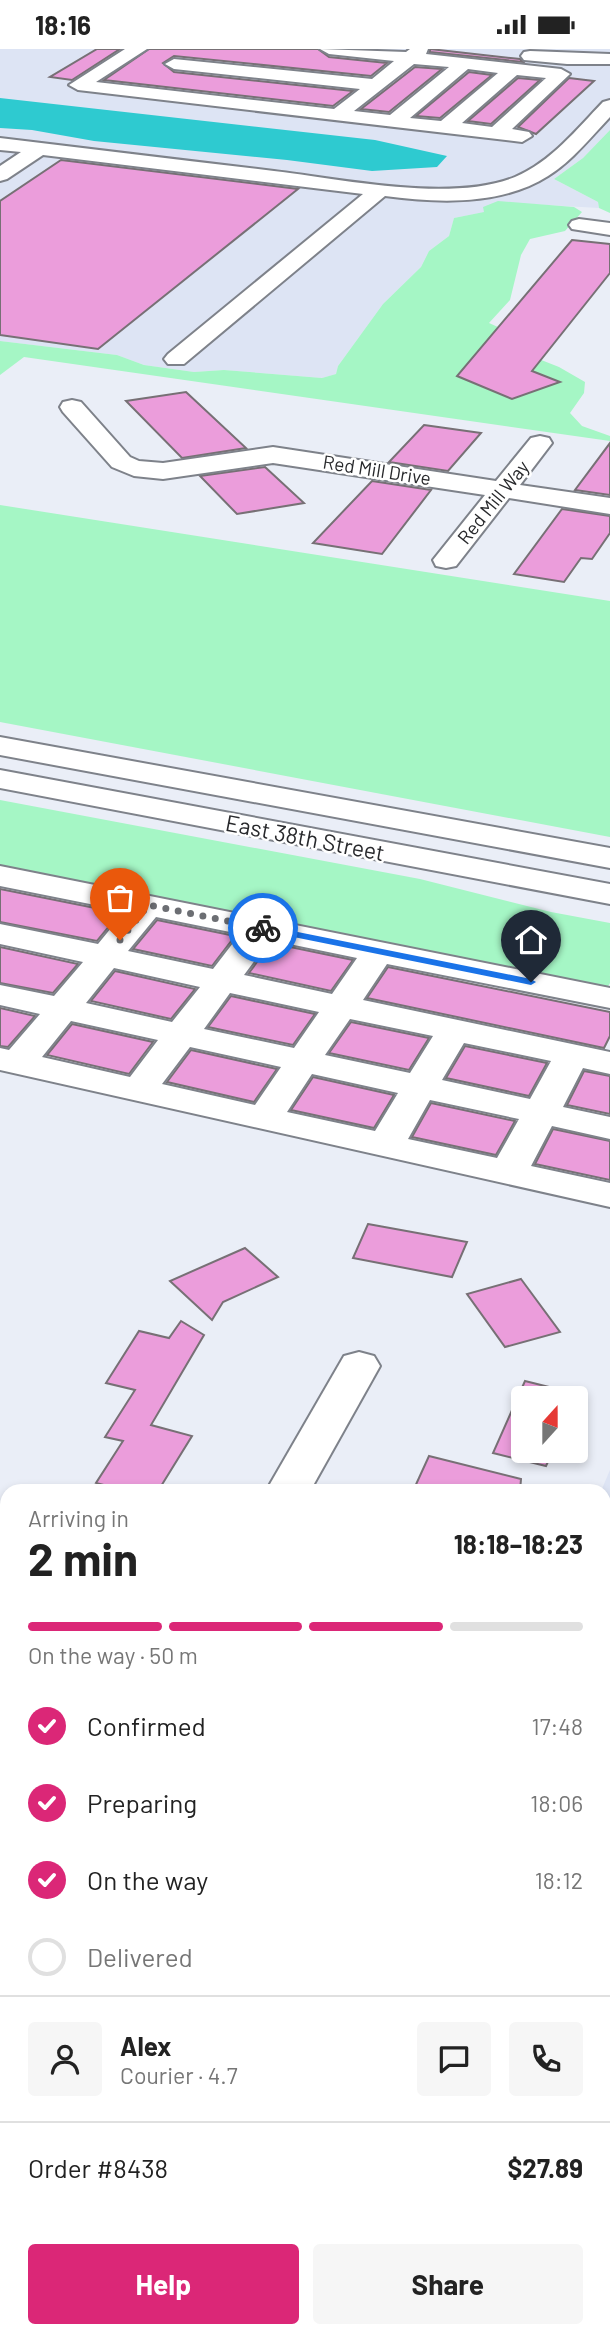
<!DOCTYPE html>
<html lang="en">
<head>
<meta charset="utf-8">
<style>
  :root { --surface:#fff; --page:#f6f6f6; --text:#222; --muted:#767676; --line:#e0e0e0; --accent:#db2777 }
  body { margin:0; font-family:Barlow,sans-serif; background:var(--page); color:var(--text); height:100vh; display:flex; flex-direction:column; font-size:26px; white-space:nowrap }
  * { box-sizing:border-box; margin:0 }
  p { font-size:23px; color:var(--muted) }
  .icon { flex:none; width:38px; height:38px; fill:none; stroke:currentColor; stroke-width:2; stroke-linecap:round; stroke-linejoin:round }
  .map { position:relative; flex:1; overflow:hidden }
  .panel { position:absolute; left:0px; top:1435px; width:611px; height:854px; display:flex; flex-direction:column; background:var(--surface); border-radius:21px 21px 0 0; box-shadow:0 4px 10px #0003 }
  .panel>* { flex:none }
  .needle { width:46px; rotate:21deg }
  .buttons { position:absolute; left:511px; top:1337px; display:grid; gap:14px }
  .buttons a { display:grid; place-items:center; width:77px; height:77px; border-radius:7px; background:var(--surface); box-shadow:0 4px 10px #0003; font-size:35px }
  .pin { position:absolute; display:grid; place-items:center; width:60px; height:60px; color:#fff; margin:-72px -30px; border-radius:50% 50% 50% 0; rotate:-45deg; box-shadow:0 0 7px #0007 }
  .pin .icon { rotate:45deg }
  .courier { position:absolute; display:grid; place-items:center; width:70px; height:70px; margin:-35px; border:5px solid #1a73e8; border-radius:50%; background:#fff; color:#222; box-shadow:0 2px 9px #0007 }
  .summary em { font-style:normal; font-weight:700 }
  .summary div { display:flex; flex-direction:column-reverse }
  .summary { display:flex; align-items:center; justify-content:space-between; height:119px; padding:0 28px }
  h1 { font-size:46px; font-weight:700; line-height:52px }
  .bar { display:grid; grid-template-columns:repeat(4,1fr); gap:10px 7px; align-content:center; height:84px; padding:0 28px }
  .bar i { height:9px; border-radius:5px; background:var(--line) }
  .bar .active { background:var(--accent) }
  .bar p { grid-column:span 4 }
  .line { display:flex; align-items:center; gap:18px; padding:0 28px; border-top:2px solid var(--line) }
  .line div { flex:1 }
  .round { display:grid; place-items:center; flex:none; width:74px; height:74px; border-radius:7px; background:var(--page) }
  ol { padding:0 28px; list-style:none }
  li { display:flex; align-items:center; gap:21px; height:77px }
  li p { margin-inline-start:auto }
  li .icon { padding:7px; border-radius:50%; background:var(--accent); color:#fff; stroke-width:4 }
  li:last-child { color:var(--muted) }
  li i { width:38px; height:38px; border:4px solid var(--line); border-radius:50% }
  .button { display:flex; gap:14px; margin-top:auto; padding:14px 28px }
  .button a { flex:1; height:80px; border-radius:7px; background:var(--accent); color:#fff; font-size:28px; font-weight:700; line-height:80px; text-align:center }
  .button a+a { background:var(--page); color:var(--text) }
  .status { display:flex; justify-content:space-between; align-items:center; height:49px; padding:0 35px; background:var(--surface); direction:ltr }
  .status svg { height:19px; fill:currentColor }
  .map>svg:first-child { display:block }
</style>
</head>
<body>
<div class="status"><b>18:16</b><svg viewBox="0 0 49 12"><path d="M0 12V9h3v3zM5 12V6h3v6zM10 12V3h3v9zM15 12V0h3v12zM26 1h20v11H26zM47 4h2v5h-2z"/></svg></div>
<div class="map">
<svg width="610" height="2289" viewBox="0 0 610 2289">
  <rect width="100%" height="100%" fill="#eaeef7"/>
  <!-- built -->
  <g fill="#dde4f4">
    <path d="M0,0H610V81L583,109L554,130L598,153L599,159L529,155L454,169L449,187L429,202L421,218L383,255L338,317L336,325L322,329L224,321L194,323L144,316L117,306L0,292Z"/>
    <path d="M610,1421V2083L604,2081V1442H601Z"/>
  </g>
  <!-- green -->
  <g fill="#a5f6c5">
    <path d="M610,81V164L599,159L598,153L554,130L583,109Z"/>
    <path d="M498,152L574,158L582,163L565,182L530,190L521,206L510,251L489,274L518,287L526,305L559,318L585,333L584,344L570,364L582,377L610,387V392L24,308L0,326V292L117,306L144,316L194,323L224,321L322,329L336,325L338,317L383,255L421,218L429,202L449,187L454,169L484,163L483,158Z"/>
    <path d="M0,456L610,552V788L0,673Z"/>
    <path d="M0,751L420,830L551,863L610,874V934L606,941L0,819Z"/>
  </g>
  <!-- water -->
  <path fill="#2ecad0" d="M0,49L375,91L447,107L437,118L372,122L287,111L94,92L32,81L0,79Z"/>
  <!-- building -->
  <g fill="#eb9ddb" stroke="#777075" stroke-width="2">
    <path d="M97,0H120L72,31L50,28Z"/>
    <path d="M149,0H318L329,8L387,14L371,27L174,7L163,14L174,23L353,42L333,57L104,31Z"/>
    <path d="M430,0L520,10L523,13L430,3Z"/>
    <path d="M415,18L442,20L389,63L361,60Z"/>
    <path d="M469,23L492,26L440,69L416,67Z"/>
    <path d="M518,29L540,31L491,75L468,72Z"/>
    <path d="M569,29L594,32L536,85L518,78Z"/>
    <path d="M61,111L298,140L98,300L0,286V152Z"/>
    <path d="M572,191L610,195V224L532,322L560,333L512,350L457,327Z"/>
    <path d="M186,343L246,399L182,409L126,352Z"/>
    <path d="M424,376L481,384L448,422L389,413Z"/>
    <path d="M610,394V446L575,441Z"/>
    <path d="M265,418L304,454L237,465L200,427Z"/>
    <path d="M372,432L431,441L382,505L313,494Z"/>
    <path d="M562,460L610,467V484L592,510L581,509L564,533L514,525Z"/>
    <path d="M0,840L120,864L97,892L0,873Z"/>
    <path d="M157,871L235,887L212,917L133,900Z"/>
    <path d="M271,894L353,911L331,942L249,924Z"/>
    <path d="M0,898L78,915L53,944L0,934Z"/>
    <path d="M388,918L610,963V987L604,999L367,949Z"/>
    <path d="M115,922L195,940L171,970L91,952Z"/>
    <path d="M231,947L315,965L293,996L208,978Z"/>
    <path d="M0,959L35,967L8,998L0,997Z"/>
    <path d="M351,973L429,989L409,1021L329,1004Z"/>
    <path d="M72,975L153,993L129,1025L47,1006Z"/>
    <path d="M465,997L547,1014L529,1047L446,1029Z"/>
    <path d="M191,1001L277,1020L254,1053L167,1033Z"/>
    <path d="M584,1022L610,1027V1065L567,1056Z"/>
    <path d="M313,1028L394,1046L374,1079L291,1061Z"/>
    <path d="M431,1054L515,1072L496,1106L412,1088Z"/>
    <path d="M553,1080L610,1092V1131L535,1115Z"/>
    <path d="M368,1175L467,1193L452,1228L353,1209Z"/>
    <path d="M245,1199L278,1228L223,1253L212,1271L170,1232Z"/>
    <path d="M521,1230L560,1283L505,1298L467,1245Z"/>
    <path d="M181,1272L204,1286L151,1376L192,1387L158,1442H127L96,1434L123,1392L105,1388L135,1341L106,1334L139,1282L169,1289Z"/>
    <path d="M525,1332L577,1345L575,1349H523V1402H553L546,1417L493,1404Z"/>
    <path d="M429,1407L521,1430L520,1442H413Z"/>
  </g>
  <g fill="none" stroke-linecap="round" stroke-linejoin="round">
    <!-- minor casing -->
    <g stroke="#7e828a" stroke-width="4">
      <g id="minor">
        <path d="M125,0H147L96,33L334,60L360,40L174,20L165,15L174,10L372,30L394,12L329,5L320,0L406,3L410,0H428L426,5L561,20L570,25L512,80L529,83L532,87L522,93L78,41L69,36ZM414,15L449,18L390,66L354,62ZM468,20L498,24L441,72L410,69ZM517,26L546,29L492,78L462,74Z"/>
        <path d="M530,2L610,5V15H567L524,11L521,7L524,3Z"/>
        <path d="M610,51V68C590,89 572,112 548,127C501,157 437,154 385,147L184,315H168L164,310L168,305L363,145L43,106L7,130L0,132V117L21,103L0,101V89C91,100 182,111 274,122C342,130 451,154 515,128C551,113 577,80 603,53Z"/>
        <path d="M579,170L610,174V186L572,180L569,176L572,172Z"/>
        <path d="M72,351L81,353L130,408L139,412L163,414L273,398L496,432L531,389L540,387L549,389L552,394L520,436L610,449V465L509,449L456,517L446,519L436,517L433,511L485,446L273,414L163,430L134,427L112,418L63,363L60,358L63,353Z"/>
        <path d="M0,817L610,939V959L387,915L363,951L610,1003V1025L583,1019L563,1058L610,1068V1090L552,1077L531,1117L610,1134V1158L0,1021V999L9,1001L40,965L0,956V936L54,947L83,913L0,895V875L98,895L125,862L0,837ZM156,868L240,885L213,920L128,902ZM270,891L357,909L332,945L244,926ZM114,919L200,938L172,973L86,954ZM230,944L319,963L294,999L204,980ZM350,970L433,987L410,1024L325,1006ZM71,972L158,991L130,1028L42,1008ZM464,994L551,1012L530,1050L442,1031ZM190,998L281,1018L255,1056L162,1035ZM312,1025L398,1044L375,1082L287,1063ZM430,1051L519,1070L497,1109L408,1090Z"/>
        <path d="M359,1303L374,1307L380,1317L310,1442H266L344,1307Z"/>
        <path d="M7,1923V1978L0,1980V1925Z"/>
      </g>
    </g>
    <!-- major casing -->
    <g stroke="#7e828a" stroke-width="4">
      <g id="major">
        <path d="M0,688L610,799V819L0,706Z"/>
        <path d="M0,721L610,835V855L0,739Z"/>
      </g>
    </g>
    <!-- minor -->
    <use href="#minor" fill="#fff" fill-rule="evenodd"/>
    <!-- major -->
    <use href="#major" fill="#fff" fill-rule="evenodd"/>
  </g>
  <!-- route -->
  <path fill="#1a73e8" d="M263,876L531,930L536,933L531,936L259,881L258,879Z"/>
  <g fill="none" stroke-linecap="round" stroke-linejoin="round">
    <!-- done -->
    <path stroke="#6c6e73" stroke-width="7" stroke-dasharray="0 12.6" d="M120,891L148,856L263,879"/>
  </g>
  <g text-anchor="middle" stroke-width="5" stroke-linejoin="round" paint-order="stroke">
    <!-- far-street labels -->
    <g font-size="19" fill="#28292c" stroke="#fff">
      <text transform="translate(377 421) rotate(9)" y="7">Red Mill Drive</text>
      <text transform="translate(493 453) rotate(-51)" y="7">Red Mill Way</text>
    </g>
    <!-- street labels -->
    <g font-size="23" fill="#28292c" stroke="#fff">
      <text transform="translate(305 789) rotate(11)" y="8">East 38th Street</text>
    </g>
  </g>
</svg>
<div class="buttons">
<a><svg class="needle" viewBox="-14 -14 28 28"><path d="M0-13l5 13h-10z" fill="#e53935"/><path d="M0 13l5-13h-10z" fill="#767676"/></svg></a>
</div>
<div class="pin" style="left:120px;top:891px;background:#ea580c"><svg class="icon" aria-label="bag" viewBox="0 0 24 24"><path d="M5 8h14l-1 12H6zM9 8a3 3 0 0 1 6 0"/></svg></div>
<div class="pin" style="left:531px;top:933px;background:#1f2937"><svg class="icon" aria-label="home" viewBox="0 0 24 24"><path d="M3 11l9-7 9 7M6 9v11h12V9"/></svg></div>
<div class="courier" style="left:263px;top:879px"><svg class="icon" aria-label="bike" viewBox="0 0 24 24"><circle cx="6" cy="16" r="4"/><circle cx="18" cy="16" r="4"/><path d="M6 16l4-8h5l3 8M10 8l3 8H6M13 5h3"/></svg></div>
<section class="panel">
<div class="summary"><div><h1>2 min</h1><p>Arriving in</p></div><em>18:18–18:23</em></div>
<div class="bar"><i class="active"></i><i class="active"></i><i class="active"></i><i></i><p>On the way · 50 m</p></div>
<ol>
<li><svg class="icon" aria-label="check" viewBox="0 0 24 24"><path d="M5 12l5 5 9-10"/></svg>Confirmed<p>17:48</p></li>
<li><svg class="icon" aria-label="check" viewBox="0 0 24 24"><path d="M5 12l5 5 9-10"/></svg>Preparing<p>18:06</p></li>
<li><svg class="icon" aria-label="check" viewBox="0 0 24 24"><path d="M5 12l5 5 9-10"/></svg>On the way<p>18:12</p></li>
<li><i></i>Delivered</li>
</ol>
<div class="line" style="height:126px"><a class="round"><svg class="icon" aria-label="person" viewBox="0 0 24 24"><circle cx="12" cy="8" r="4"/><path d="M4 21q1-7 8-7t8 7"/></svg></a><div><b>Alex</b><p>Courier · 4.7</p></div><a class="round"><svg class="icon" aria-label="chat" viewBox="0 0 24 24"><path d="M4 5h16v11H9l-5 4z"/></svg></a><a class="round"><svg class="icon" aria-label="phone" viewBox="0 0 24 24"><path d="M5 4h4l2 5-3 2q2 4 5 5l2-3 5 2v4C11 20 4 13 5 4z"/></svg></a></div>
<div class="line" style="height:91px"><div>Order #8438</div><b>$27.89</b></div>
<div class="button"><a>Help</a><a>Share</a></div>
</section>
</div>
</body>
</html>
